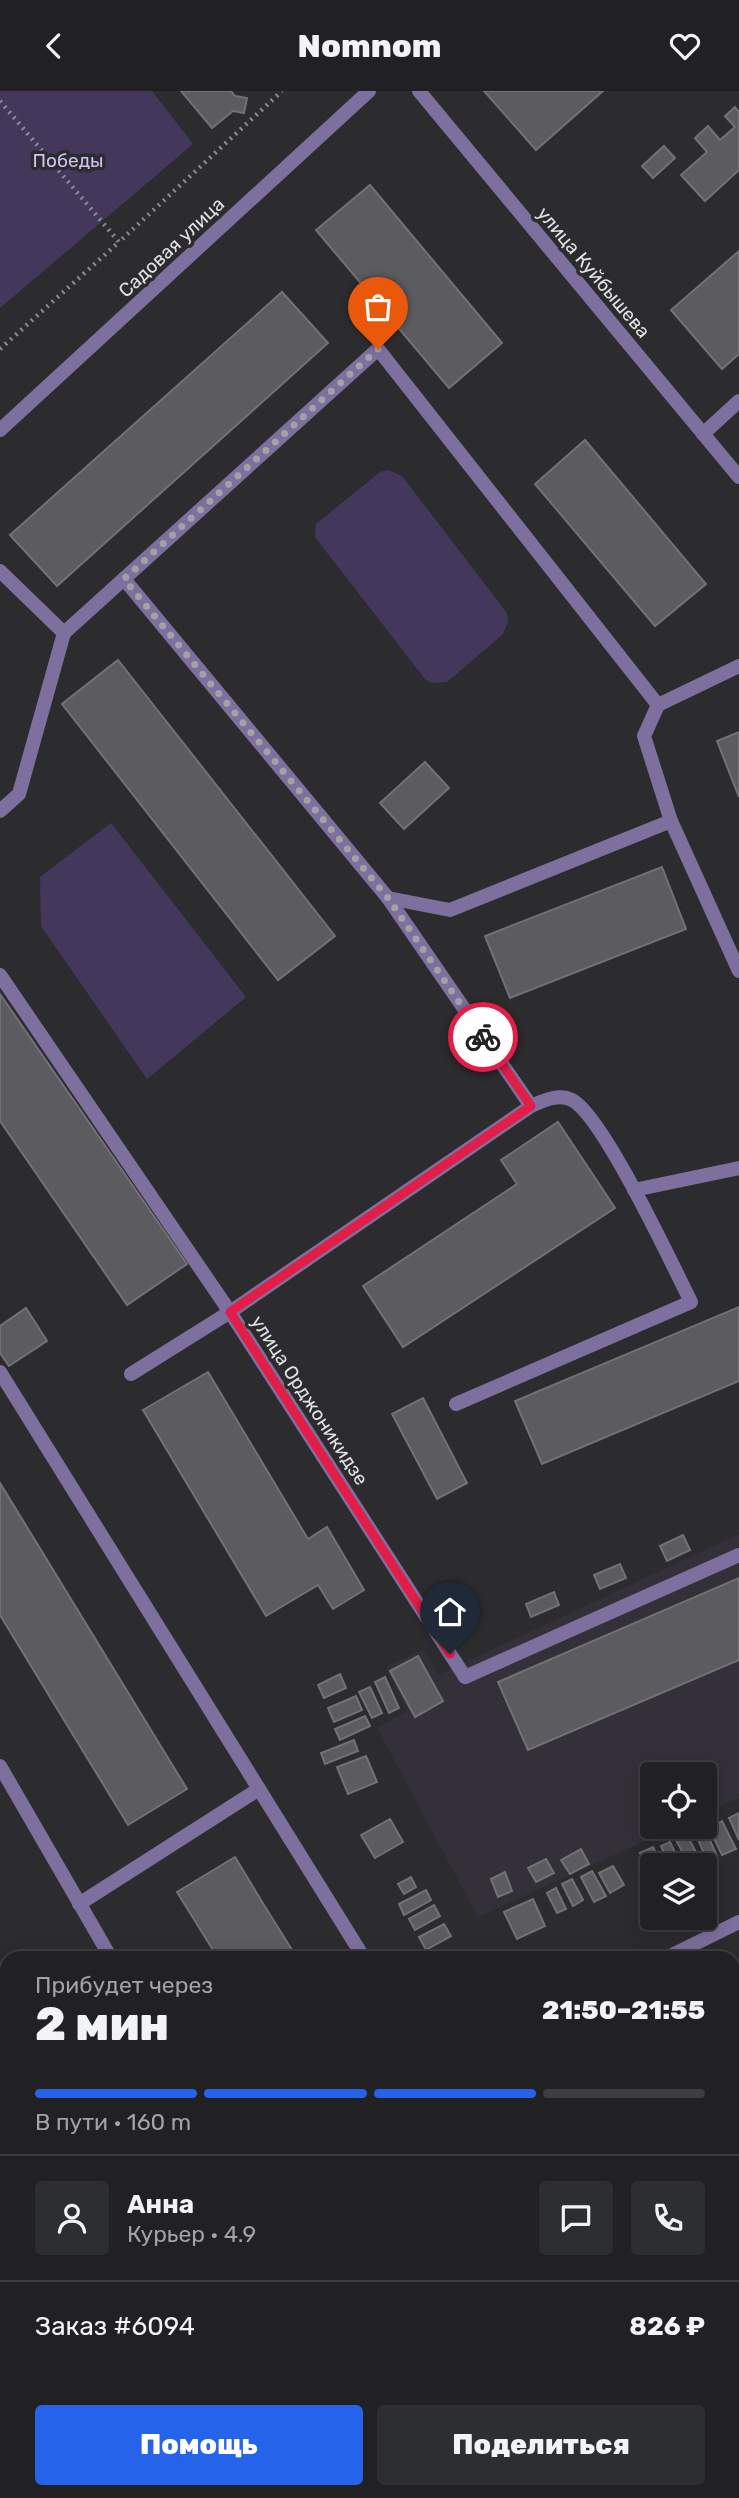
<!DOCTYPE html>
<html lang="ru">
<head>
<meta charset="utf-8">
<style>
  :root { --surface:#212123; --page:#2d2e30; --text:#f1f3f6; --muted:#a2a3a6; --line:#3e3e41; --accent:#2563eb }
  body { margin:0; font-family:Rubik,sans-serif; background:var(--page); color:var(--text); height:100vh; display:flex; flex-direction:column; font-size:26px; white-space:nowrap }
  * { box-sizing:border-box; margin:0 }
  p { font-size:23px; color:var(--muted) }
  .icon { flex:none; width:38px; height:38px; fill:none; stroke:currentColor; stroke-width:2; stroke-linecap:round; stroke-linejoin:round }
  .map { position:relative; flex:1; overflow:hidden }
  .details { position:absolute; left:0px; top:1860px; width:740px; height:548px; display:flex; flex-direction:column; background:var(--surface); border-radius:21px 21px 0 0; box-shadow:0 4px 18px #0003,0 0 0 2px var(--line) }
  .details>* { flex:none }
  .buttons { position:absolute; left:640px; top:1671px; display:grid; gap:14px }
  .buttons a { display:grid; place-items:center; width:77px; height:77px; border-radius:7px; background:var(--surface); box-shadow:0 4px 18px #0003,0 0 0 2px var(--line); font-size:35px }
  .pin { position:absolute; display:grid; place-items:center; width:60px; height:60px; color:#fff; margin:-72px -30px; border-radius:50% 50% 50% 0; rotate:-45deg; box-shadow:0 0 7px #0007 }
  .pin .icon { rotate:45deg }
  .courier { position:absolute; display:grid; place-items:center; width:70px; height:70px; margin:-35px; border:5px solid #e11d48; border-radius:50%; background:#fff; color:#222; box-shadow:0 2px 9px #0007 }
  .head em { font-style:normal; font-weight:800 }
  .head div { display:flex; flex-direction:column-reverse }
  .head { display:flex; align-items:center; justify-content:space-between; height:119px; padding:0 35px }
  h1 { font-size:46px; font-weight:800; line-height:52px }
  .bar { display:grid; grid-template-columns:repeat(4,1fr); gap:10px 7px; align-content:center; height:84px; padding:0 35px }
  .bar i { height:9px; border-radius:5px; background:var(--line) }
  .bar .current { background:var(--accent) }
  .bar p { grid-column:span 4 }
  .line { display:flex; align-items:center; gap:18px; padding:0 35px; border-top:2px solid var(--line) }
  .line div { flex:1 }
  .round { display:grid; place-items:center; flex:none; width:74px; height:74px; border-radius:7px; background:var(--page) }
  .primary-button { display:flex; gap:14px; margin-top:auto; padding:14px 35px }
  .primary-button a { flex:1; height:80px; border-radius:7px; background:var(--accent); color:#fff; font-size:28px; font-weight:800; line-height:80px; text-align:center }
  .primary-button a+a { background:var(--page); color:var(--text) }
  header { display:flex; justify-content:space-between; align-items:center; height:91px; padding:0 35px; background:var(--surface); font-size:32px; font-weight:800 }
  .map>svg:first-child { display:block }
</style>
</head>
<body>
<header><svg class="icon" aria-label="back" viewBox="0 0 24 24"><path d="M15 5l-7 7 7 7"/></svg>Nomnom<svg class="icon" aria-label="heart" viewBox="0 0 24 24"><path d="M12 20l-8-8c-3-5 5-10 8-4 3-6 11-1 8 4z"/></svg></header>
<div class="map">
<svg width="739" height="2407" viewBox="0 0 739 2407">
  <rect width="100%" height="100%" fill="#2c2c2f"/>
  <!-- built -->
  <path fill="#33303a" d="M739,1443V1707L705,1723V1684H653V1736H676L478,1826L377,1637L407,1620L386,1576L423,1558L438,1584Z"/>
  <!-- park -->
  <g fill="#43385c">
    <path d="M0,0H152L193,53L0,217Z"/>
    <path d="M388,379L402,385L507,522L508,531L503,543L447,591L432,592L425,588L315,446L316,433L380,381Z"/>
    <path d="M111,732L246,906L147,988L41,835L40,786Z"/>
  </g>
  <!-- building -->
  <g fill="#5c5b5f" stroke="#727175" stroke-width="2">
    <path d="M181,0H231L235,5L247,7L244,22L233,20L212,37Z"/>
    <path d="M484,0H603L536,59Z"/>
    <path d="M735,16L739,21V79L705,110L681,84L707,61L695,47L708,35L720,49L735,36L725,25Z"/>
    <path d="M664,55L675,67L653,87L642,75Z"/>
    <path d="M370,94L502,252L449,297L316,139Z"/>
    <path d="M739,160V263L722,278L671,219Z"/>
    <path d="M282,201L328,252L57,495L10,444Z"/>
    <path d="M585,349L706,493L655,535L535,393Z"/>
    <path d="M118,569L335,845L278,889L62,613Z"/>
    <path d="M739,641V706L717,650Z"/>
    <path d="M425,671L449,697L404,738L380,712Z"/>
    <path d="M662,776L686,838L510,907L485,845Z"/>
    <path d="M0,903L187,1173L127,1214L0,1030Z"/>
    <path d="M558,1031L615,1117L403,1256L363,1195L517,1093L501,1069Z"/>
    <path d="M739,1216V1290L542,1373L515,1310Z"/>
    <path d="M26,1217L47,1250L9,1275L0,1262V1235Z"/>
    <path d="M208,1281L308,1448L327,1436L364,1499L333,1518L318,1494L266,1525L143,1319Z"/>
    <path d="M423,1307L467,1392L437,1408L392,1323Z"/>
    <path d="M0,1392L187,1698L128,1734L0,1524Z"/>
    <path d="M683,1444L690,1459L667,1470L660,1455Z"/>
    <path d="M620,1473L626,1487L600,1498L594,1484Z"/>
    <path d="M739,1487V1569L528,1659L498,1591Z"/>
    <path d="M554,1501L559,1514L531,1526L526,1513Z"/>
    <path d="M418,1565L443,1610L415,1626L390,1580Z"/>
    <path d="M340,1583L346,1597L324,1607L318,1594Z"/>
    <path d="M385,1586L399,1617L389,1622L375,1591Z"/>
    <path d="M370,1596L382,1622L372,1627L359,1601Z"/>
    <path d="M356,1605L362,1619L334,1631L328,1617Z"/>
    <path d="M365,1625L370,1635L340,1649L335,1638Z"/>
    <path d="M354,1649L358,1660L325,1673L321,1662Z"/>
    <path d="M366,1665L377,1691L348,1703L337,1676Z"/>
    <path d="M705,1694L717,1715L705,1721Z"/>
    <path d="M739,1722V1749L729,1727Z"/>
    <path d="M390,1728L403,1751L375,1767L361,1744Z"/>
    <path d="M722,1730L736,1758L722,1764L709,1737Z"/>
    <path d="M705,1738L717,1765L707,1769L695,1742Z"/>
    <path d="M686,1742L700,1769L689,1774L675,1747Z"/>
    <path d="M670,1751L681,1774H669L661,1755Z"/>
    <path d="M653,1756L661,1774H653L651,1786L640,1762Z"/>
    <path d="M581,1758L589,1773L570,1783L561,1769Z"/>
    <path d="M235,1766L264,1814L297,1867H218L177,1801Z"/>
    <path d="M546,1768L554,1782L536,1791L528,1777Z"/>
    <path d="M613,1775L624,1794L610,1802L599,1782Z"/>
    <path d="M592,1780L606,1805L594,1811L581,1786Z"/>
    <path d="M505,1781L512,1800L498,1806L491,1788Z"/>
    <path d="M411,1786L416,1796L404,1803L398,1793Z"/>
    <path d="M572,1788L583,1809L573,1815L562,1793Z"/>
    <path d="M556,1797L566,1818L557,1822L547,1802Z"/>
    <path d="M426,1799L431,1809L404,1824L399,1813Z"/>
    <path d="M533,1808L545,1835L517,1848L504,1821Z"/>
    <path d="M434,1814L440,1825L415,1839L409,1828Z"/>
    <path d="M444,1833L451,1845L426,1859L419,1846Z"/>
    <path d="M739,1874V1955L733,1958V1877Z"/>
    <path d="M739,2119V2219L733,2208V2122Z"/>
    <path d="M156,2401H175L177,2404L159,2407Z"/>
    <path d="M512,2401H605L608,2407H515Z"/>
  </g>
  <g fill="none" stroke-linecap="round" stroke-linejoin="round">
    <!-- path -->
    <g stroke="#8b8b8e" stroke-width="4.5" stroke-dasharray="2 5" stroke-linecap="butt">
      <path d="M0,10L119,151L282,0"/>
      <path d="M0,258L119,151"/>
    </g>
    <!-- service -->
    <g stroke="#7d709e" stroke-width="14">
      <path d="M0,480L64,542L378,258L658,614L644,645L671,730L739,880"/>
      <path d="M124,488L388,807L450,819L671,730"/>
      <path d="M658,614L739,575"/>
      <path d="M0,720L19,703L64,542"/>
      <path d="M388,807L531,1015"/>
      <path d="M634,1099L739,1077"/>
      <path d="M0,1281L364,1867"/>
      <path d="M131,1283L230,1221L531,1015C543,1010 558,1002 572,1009C603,1025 672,1173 691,1211L456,1313"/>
      <path d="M465,1586L739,1464"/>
      <path d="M79,1813L259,1698"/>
      <path d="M666,1867L739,1831"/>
      <path d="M733,2250L739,2261"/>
      <path d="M637,2401L640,2407"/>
    </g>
    <!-- minor -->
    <g stroke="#7d709e" stroke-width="14">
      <path d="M419,0L739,386"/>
      <path d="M703,343L739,310"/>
      <path d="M0,884L230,1221L465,1586"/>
      <path d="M0,1675L111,1867"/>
      <path d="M733,2035L739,2032"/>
      <path d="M0,2385L7,2382"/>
      <path d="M423,2401L426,2407"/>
    </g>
    <!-- tertiary -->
    <path stroke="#7d709e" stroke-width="14" d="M0,339L369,0"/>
  </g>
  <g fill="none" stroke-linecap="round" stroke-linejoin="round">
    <!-- done -->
    <path stroke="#a2a2a5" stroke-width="7" stroke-dasharray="0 12.6" d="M378,258L124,488L388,807L483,946"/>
    <!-- route -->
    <path stroke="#e11d48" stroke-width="9" d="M450,1563L230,1221L531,1015L483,946"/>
  </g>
  <g text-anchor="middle" stroke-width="7" stroke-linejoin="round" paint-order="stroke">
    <!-- park labels -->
    <g font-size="19" fill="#d0c1f7" stroke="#2c2c2f">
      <text x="68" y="76">Победы</text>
    </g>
    <!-- street labels -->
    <g font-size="19" fill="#e2e1e4" stroke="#2c2c2f">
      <text transform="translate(171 156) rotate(-43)" y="7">Садовая улица</text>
      <text transform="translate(594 181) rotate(50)" y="7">улица Куйбышева</text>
      <text transform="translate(310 1309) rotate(57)" y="7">улица Орджоникидзе</text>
    </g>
  </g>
</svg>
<div class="buttons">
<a><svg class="icon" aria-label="locate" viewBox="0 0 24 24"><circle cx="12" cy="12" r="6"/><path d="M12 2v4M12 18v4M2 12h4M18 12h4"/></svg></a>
<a><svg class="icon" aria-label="layers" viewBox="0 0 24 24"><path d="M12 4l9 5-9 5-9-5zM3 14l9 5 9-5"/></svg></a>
</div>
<div class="pin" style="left:378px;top:258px;background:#ea580c"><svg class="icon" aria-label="bag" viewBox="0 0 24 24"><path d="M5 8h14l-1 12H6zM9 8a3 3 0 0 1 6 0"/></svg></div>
<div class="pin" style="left:450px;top:1563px;background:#1f2937"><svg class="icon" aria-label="home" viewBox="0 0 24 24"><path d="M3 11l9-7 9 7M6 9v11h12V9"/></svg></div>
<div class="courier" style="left:483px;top:946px"><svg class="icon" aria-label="bike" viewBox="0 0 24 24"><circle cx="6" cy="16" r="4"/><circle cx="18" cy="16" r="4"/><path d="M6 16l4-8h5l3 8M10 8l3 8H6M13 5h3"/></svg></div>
<section class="details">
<div class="head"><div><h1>2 мин</h1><p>Прибудет через</p></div><em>21:50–21:55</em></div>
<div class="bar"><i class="current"></i><i class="current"></i><i class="current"></i><i></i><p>В пути · 160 m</p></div>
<div class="line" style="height:126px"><a class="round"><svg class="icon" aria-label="person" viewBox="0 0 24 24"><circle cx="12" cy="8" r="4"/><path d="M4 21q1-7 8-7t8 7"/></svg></a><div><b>Анна</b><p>Курьер · 4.9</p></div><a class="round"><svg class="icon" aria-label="chat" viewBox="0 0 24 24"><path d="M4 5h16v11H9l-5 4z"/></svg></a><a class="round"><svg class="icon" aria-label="phone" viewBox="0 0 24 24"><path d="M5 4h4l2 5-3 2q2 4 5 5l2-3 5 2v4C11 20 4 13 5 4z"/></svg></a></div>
<div class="line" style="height:91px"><div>Заказ #6094</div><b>826 ₽</b></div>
<div class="primary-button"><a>Помощь</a><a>Поделиться</a></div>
</section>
</div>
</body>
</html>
